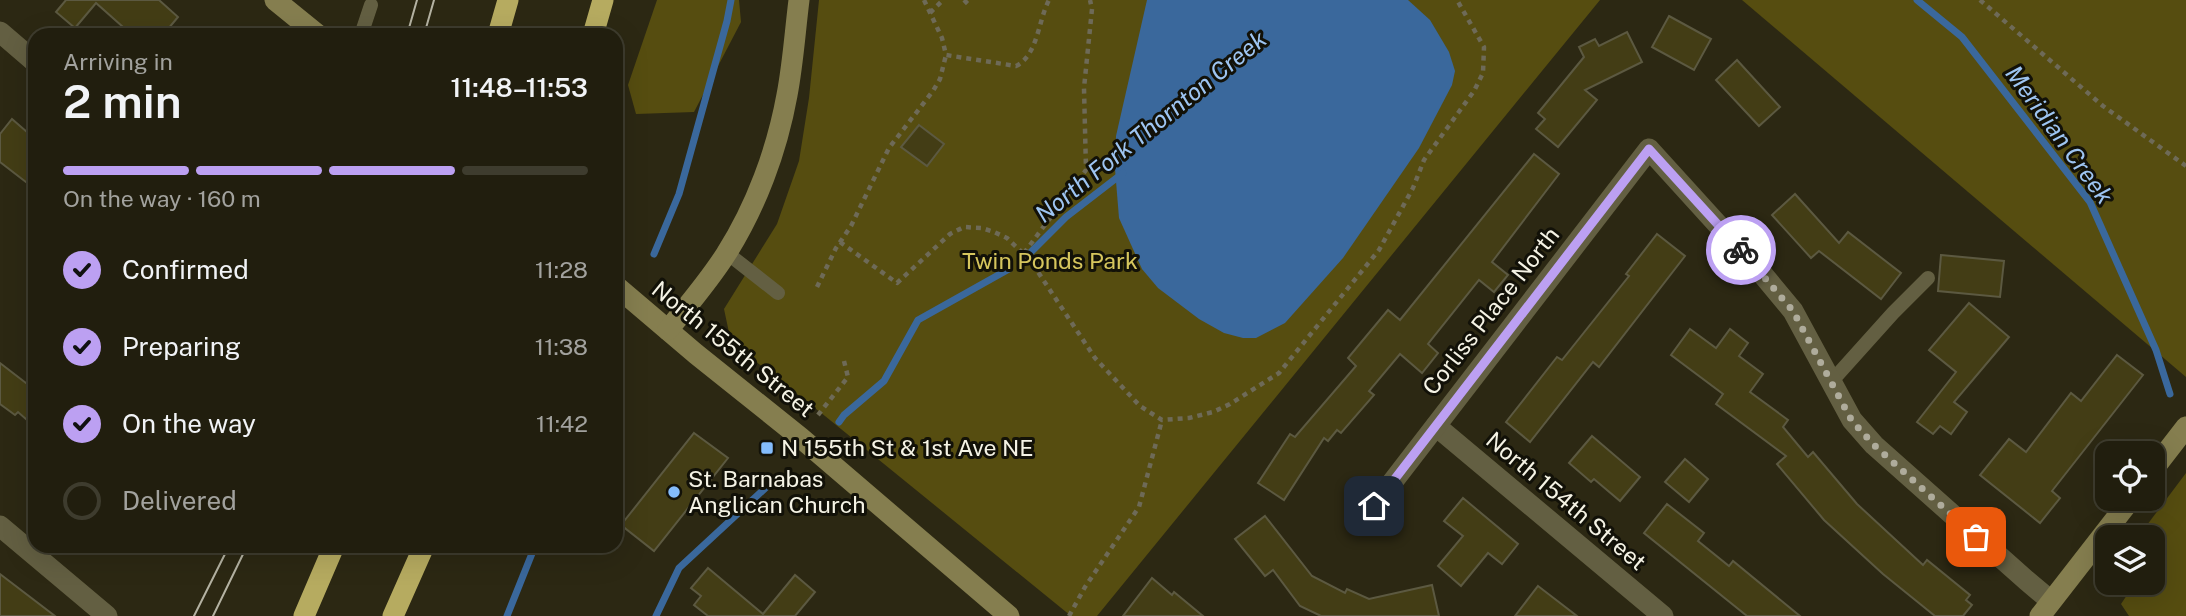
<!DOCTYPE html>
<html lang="en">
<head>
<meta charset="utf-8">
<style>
  :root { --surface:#211e0e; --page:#2d2b1c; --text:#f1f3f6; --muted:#a2a29e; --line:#3e3c2e; --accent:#bca0f2 }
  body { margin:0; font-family:"Public Sans",sans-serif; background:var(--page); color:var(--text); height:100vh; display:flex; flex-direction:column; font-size:26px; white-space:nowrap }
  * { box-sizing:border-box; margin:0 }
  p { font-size:23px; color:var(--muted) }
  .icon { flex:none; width:38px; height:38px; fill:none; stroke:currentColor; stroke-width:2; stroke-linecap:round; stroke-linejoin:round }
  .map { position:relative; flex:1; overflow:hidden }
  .details { position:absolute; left:28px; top:28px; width:595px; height:525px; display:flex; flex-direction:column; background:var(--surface); border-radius:21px; box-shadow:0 7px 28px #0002,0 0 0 2px var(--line) }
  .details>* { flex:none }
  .controls { position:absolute; left:2095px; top:441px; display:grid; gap:14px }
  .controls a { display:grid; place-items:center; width:70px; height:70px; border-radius:14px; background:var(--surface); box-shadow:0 7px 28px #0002,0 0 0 2px var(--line); font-size:35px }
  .pin { position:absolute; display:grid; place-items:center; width:60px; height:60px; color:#fff; margin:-30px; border-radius:14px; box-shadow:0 4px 10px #0006 }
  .courier { position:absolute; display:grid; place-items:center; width:70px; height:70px; margin:-35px; border:5px solid #bca0f2; border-radius:50%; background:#fff; color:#222; box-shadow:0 2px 9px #0007 }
  .headline em { font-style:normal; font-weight:600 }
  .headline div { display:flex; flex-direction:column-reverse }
  .headline { display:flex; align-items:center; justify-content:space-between; height:119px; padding:0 35px }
  h1 { font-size:46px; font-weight:600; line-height:52px }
  .bar { display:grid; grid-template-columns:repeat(4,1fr); gap:10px 7px; align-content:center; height:84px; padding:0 35px }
  .bar i { height:9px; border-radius:5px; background:var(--line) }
  .bar .current { background:var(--accent) }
  .bar p { grid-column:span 4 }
  ol { padding:0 35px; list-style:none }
  li { display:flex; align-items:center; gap:21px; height:77px }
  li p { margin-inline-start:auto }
  li .icon { padding:7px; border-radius:50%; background:var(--accent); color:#111; stroke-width:4 }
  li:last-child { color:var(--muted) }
  li i { width:38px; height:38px; border:4px solid var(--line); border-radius:50% }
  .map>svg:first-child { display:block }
</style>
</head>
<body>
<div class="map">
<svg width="2186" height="616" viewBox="0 0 2186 616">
  <rect width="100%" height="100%" fill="#2c2813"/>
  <!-- green -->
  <g fill="#564d10">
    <path d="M657,0H739L741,22L694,112L636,114L628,85Z"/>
    <path d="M819,0H1600L1097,616H1071L825,416L731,342L724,309L777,224L799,161L809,98Z"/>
    <path d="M1742,0H2186V377Z"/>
    <path d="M2186,473V616H2129L2121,604L2135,583H2152V537H2138Z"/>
  </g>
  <!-- water -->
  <path fill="#3a689c" d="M1147,0H1408L1430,20L1449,52L1455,71L1452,85L1419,148L1343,258L1285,323L1256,338H1243L1224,333L1199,319L1158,288L1142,269L1119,218L1115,169L1116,136Z"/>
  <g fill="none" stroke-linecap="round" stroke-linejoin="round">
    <!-- stream -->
    <g stroke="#3a689c" stroke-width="7">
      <path d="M1917,0L1962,37L2090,202L2156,350L2170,394"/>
      <path d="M1031,252L1066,217L1123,173"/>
      <path d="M654,254L679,194L727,21L731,0"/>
      <path d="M839,422L844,415L884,381L918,320L1009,269"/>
      <path d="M507,616L535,546"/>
      <path d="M656,616L679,568L773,481"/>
    </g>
  </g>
  <!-- building -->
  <g fill="#433d15" stroke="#5c5941" stroke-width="2">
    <path d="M66,0H159L178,17L163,35H132L96,3L75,28L56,12Z"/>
    <path d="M1669,16L1711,39L1694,70L1652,47Z"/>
    <path d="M1627,32L1642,62L1585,90L1597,100L1558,147L1536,129L1545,119L1538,113L1584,57L1579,47L1595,39L1599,46Z"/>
    <path d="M1737,60L1780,107L1759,126L1716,80Z"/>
    <path d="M12,119L35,139V189L0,162V134Z"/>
    <path d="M919,125L944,144L927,166L901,147Z"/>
    <path d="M1534,154L1559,174L1492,262L1508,275L1494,292L1479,280L1428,344L1438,353L1422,373L1400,354L1369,391L1374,395L1341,433L1337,430L1328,441L1324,438L1284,500L1258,483L1290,434L1295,437L1356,366L1348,358L1388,310L1400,320Z"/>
    <path d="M1795,194L1839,243L1848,232L1901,273L1881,299L1819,251L1811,258L1772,215Z"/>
    <path d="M1657,234L1685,256L1599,367L1593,362L1530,442L1506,422L1557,357L1562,360L1629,276L1626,274Z"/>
    <path d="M1941,255L2004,261L2000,297L1938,291Z"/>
    <path d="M1969,303L2009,337L1954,402L1967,412L1951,434L1940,426L1933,434L1917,422L1956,372L1929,350Z"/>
    <path d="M1690,329L1716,348L1730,329L1748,343L1739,356L1763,374L1750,392L1788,420L1783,427L1808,457L1813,452L1857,504L1923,565L1927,560L1970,595L1966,600L1972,605L1963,616H1935L1883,574L1824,520L1777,464L1786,456L1716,404L1723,394L1671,355Z"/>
    <path d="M2117,355L2143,375L2052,491L2060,498L2040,523L1980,475L2009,439L2026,452L2071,393L2081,401Z"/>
    <path d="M0,363L35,390V427L18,412L15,415L0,404Z"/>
    <path d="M694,433L728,458L654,551L621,525Z"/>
    <path d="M1592,436L1640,477L1620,501L1594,479L1591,482L1569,463Z"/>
    <path d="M1685,459L1708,479L1689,502L1665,482Z"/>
    <path d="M1463,498L1518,544L1502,564L1488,553L1461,586L1438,566L1463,536L1444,521Z"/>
    <path d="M1667,504L1704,533L1698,541L1729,566L1733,561L1800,616H1747L1644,533Z"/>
    <path d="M1265,516L1312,576L1345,593L1347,589L1369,599L1432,585L1439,616H1321L1300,606L1273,570L1265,576L1235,539Z"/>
    <path d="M708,568L763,614L795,575L815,592L795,616H708L694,605L701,596L691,588Z"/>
    <path d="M0,574L55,616H0Z"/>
    <path d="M1152,578L1172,595L1174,592L1203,616H1123Z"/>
    <path d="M1538,586L1577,616H1515Z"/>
  </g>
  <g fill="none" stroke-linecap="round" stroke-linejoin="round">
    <!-- path -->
    <g stroke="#6e6a57" stroke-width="4.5" stroke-dasharray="5 5" stroke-linecap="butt">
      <path d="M924,0L942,38L946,55L1016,66C1038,55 1038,21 1049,0"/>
      <path d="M964,0L969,5"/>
      <path d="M1980,0L2103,106L2186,166"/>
      <path d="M930,13L943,0"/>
      <path d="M840,242L897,283L950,234L964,227L982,228L994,232L1007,238L1030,260L1095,358L1140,406L1162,420L1189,418L1213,412L1230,404L1279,373L1379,250L1413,188L1424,160L1474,91L1483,73L1484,47L1457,0"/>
      <path d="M1024,253L1086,170L1084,88L1092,9L1090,0"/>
      <path d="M817,287L836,248L851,226L889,148L933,91L940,79L946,55"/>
      <path d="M818,415L848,377L844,361"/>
      <path d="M1069,616L1085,587L1139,507L1162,420"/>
    </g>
    <!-- lane -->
    <g stroke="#635f42" stroke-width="14">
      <path d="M361,35L371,5"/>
      <path d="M727,253L778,293"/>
      <path d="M1831,382L1893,313L1928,278"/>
    </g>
    <!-- street -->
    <g stroke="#635f42" stroke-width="21">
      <path d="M0,32L35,62"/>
      <path d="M1436,426L1663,616"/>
      <path d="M1374,506L1649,149L1759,270L1793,311L1852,420L1874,445L2026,580L2051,601"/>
      <path d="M0,526L107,616"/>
    </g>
    <!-- secondary -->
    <g stroke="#857e4f" stroke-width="21">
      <path d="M275,0L318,35"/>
      <path d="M616,286L696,354L801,438L1009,616"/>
      <path d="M668,330C688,305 709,281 726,254C756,207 777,150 787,95C793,64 795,32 799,0"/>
      <path d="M2152,471L2186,427"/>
      <path d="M2040,616L2131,499"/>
    </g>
    <!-- highway -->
    <g stroke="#b6ab60" stroke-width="21">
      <path d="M498,35L508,0"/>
      <path d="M593,35L603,0"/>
      <path d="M304,616L334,546"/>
      <path d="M393,616L424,546"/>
    </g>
    <!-- tram -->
    <g stroke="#b5b3a3" stroke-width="2">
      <path d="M407,35L417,0"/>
      <path d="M424,35L434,0"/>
      <path d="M194,616L229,546"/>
      <path d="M213,616L247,546"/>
    </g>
  </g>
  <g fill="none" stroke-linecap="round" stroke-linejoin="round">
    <!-- done -->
    <path stroke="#afac9c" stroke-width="7" stroke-dasharray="0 12.6" d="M1741,250L1793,311L1852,421L1874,445L1976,537"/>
    <!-- route -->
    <path stroke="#bca0f2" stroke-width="9" d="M1374,506L1649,149L1741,250"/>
  </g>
  <!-- markers -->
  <g fill="#84bcfb" stroke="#121108" stroke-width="2.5">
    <rect x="760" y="441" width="14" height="14" rx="3.5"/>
    <circle cx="674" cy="492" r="7"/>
  </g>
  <g text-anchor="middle" stroke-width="6" stroke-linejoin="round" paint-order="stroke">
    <!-- park labels -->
    <g font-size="23" fill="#d6c65d" stroke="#121108">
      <text x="1050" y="269">Twin Ponds Park</text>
    </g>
    <!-- street labels -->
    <g font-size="23" fill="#f5f3e5" stroke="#121108">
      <text transform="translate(1491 311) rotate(-52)" y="8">Corliss Place North</text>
      <text transform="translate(733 349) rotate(39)" y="8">North 155th Street</text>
      <text transform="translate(1566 501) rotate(40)" y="8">North 154th Street</text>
    </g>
    <!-- poi labels -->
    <g font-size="23" fill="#f5f3e5" stroke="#121108" text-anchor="start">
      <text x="781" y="456">N 155th St &amp; 1st Ave NE</text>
      <text x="688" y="487">St. Barnabas<tspan x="688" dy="26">Anglican Church</tspan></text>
    </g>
    <!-- water labels -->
    <g font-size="24" font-style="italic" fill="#9ec5f2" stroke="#121108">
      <text transform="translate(1151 127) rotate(-39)" y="8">North Fork Thornton Creek</text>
      <text transform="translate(2059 135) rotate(54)" y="8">Meridian Creek</text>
    </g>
  </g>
</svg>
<div class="controls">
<a><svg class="icon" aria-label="locate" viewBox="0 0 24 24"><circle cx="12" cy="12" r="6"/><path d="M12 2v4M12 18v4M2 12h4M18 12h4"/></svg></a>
<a><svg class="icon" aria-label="layers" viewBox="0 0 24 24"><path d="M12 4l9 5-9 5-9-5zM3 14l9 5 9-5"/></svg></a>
</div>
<div class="pin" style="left:1976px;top:537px;background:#ea580c"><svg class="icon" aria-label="bag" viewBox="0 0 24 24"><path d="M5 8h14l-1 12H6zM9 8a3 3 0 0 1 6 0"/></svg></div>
<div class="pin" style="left:1374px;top:506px;background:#1f2937"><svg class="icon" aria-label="home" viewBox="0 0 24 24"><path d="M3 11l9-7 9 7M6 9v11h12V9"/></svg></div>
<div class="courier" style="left:1741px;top:250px"><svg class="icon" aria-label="bike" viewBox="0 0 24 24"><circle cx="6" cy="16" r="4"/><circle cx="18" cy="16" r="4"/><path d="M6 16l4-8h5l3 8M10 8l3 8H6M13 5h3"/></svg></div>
<section class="details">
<div class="headline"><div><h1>2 min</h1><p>Arriving in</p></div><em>11:48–11:53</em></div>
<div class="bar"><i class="current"></i><i class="current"></i><i class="current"></i><i></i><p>On the way · 160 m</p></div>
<ol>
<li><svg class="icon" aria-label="check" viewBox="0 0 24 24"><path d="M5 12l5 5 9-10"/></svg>Confirmed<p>11:28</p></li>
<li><svg class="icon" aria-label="check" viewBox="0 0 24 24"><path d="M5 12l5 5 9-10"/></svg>Preparing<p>11:38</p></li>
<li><svg class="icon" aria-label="check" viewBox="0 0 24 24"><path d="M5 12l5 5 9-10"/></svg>On the way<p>11:42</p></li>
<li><i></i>Delivered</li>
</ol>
</section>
</div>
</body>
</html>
